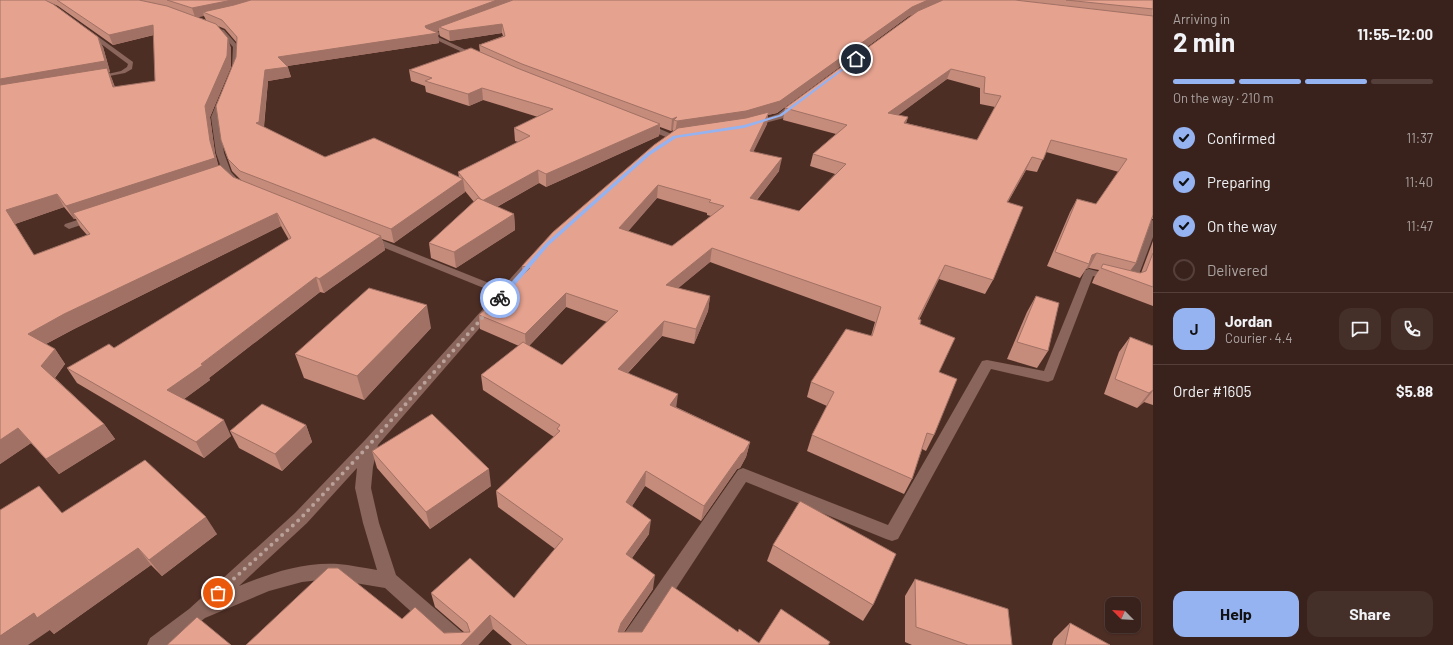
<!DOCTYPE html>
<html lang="en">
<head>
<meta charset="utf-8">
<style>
  :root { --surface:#3a221c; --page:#452f29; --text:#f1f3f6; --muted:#aba4a3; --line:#543f3b; --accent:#95b2f1 }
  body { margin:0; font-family:Barlow,sans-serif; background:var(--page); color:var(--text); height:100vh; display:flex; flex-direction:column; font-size:15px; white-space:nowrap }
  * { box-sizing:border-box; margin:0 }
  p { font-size:13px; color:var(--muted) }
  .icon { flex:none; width:22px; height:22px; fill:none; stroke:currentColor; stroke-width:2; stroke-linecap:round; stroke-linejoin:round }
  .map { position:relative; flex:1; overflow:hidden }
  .drawer { display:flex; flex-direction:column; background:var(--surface); width:300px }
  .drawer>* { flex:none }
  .needle { width:26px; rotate:294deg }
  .controls { position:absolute; left:1105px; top:597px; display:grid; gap:8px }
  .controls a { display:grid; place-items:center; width:36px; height:36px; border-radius:8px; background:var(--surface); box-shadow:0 1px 3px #0004,0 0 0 1px var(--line); font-size:20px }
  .pin { position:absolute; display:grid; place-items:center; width:34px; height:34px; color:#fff; margin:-17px; border:2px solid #fff; border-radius:50%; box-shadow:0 1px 4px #0007 }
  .courier { position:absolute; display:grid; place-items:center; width:40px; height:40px; margin:-20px; border:3px solid #95b2f1; border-radius:50%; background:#fff; color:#222; box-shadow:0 1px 5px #0007 }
  .headline em { font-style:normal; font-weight:700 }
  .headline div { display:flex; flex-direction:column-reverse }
  .headline { display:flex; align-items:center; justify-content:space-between; height:68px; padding:0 20px }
  h1 { font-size:26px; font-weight:700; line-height:30px }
  .bar { display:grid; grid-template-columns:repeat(4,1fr); gap:6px 4px; align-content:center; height:48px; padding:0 20px }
  .bar i { height:5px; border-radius:3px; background:var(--line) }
  .bar .active { background:var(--accent) }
  .bar p { grid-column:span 4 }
  .line { display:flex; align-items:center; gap:10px; padding:0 20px; border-top:1px solid var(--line) }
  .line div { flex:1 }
  .round { display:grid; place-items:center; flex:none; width:42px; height:42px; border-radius:12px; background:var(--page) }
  ol { padding:0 20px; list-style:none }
  li { display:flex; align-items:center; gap:12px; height:44px }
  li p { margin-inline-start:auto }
  li .icon { padding:4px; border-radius:50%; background:var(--accent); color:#111; stroke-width:4 }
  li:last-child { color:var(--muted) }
  li i { width:22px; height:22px; border:2px solid var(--line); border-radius:50% }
  .button { display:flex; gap:8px; margin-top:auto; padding:8px 20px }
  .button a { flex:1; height:46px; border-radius:12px; background:var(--accent); color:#111; font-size:16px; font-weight:700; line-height:46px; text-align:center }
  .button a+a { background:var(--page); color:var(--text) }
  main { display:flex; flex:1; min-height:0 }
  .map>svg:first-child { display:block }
</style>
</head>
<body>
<main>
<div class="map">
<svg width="1153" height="645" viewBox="0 0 1153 645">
  <rect width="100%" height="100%" fill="#4d2e25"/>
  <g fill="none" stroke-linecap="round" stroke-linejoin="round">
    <!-- street -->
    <g fill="#89655b" fill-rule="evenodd">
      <path d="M453,27L458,28L436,36L479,56V58H475L428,36Z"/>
      <path d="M216,28L224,30L239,47L238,67L234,75L229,74L232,67L233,47L220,32L216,30Z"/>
      <path d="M85,30H89L133,62L132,69L125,73L94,79V77L121,71L127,67L128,64L85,32Z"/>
      <path d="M220,95H226L227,97L219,117L224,153L231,172L241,183L237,186L234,185L223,173L216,153L211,117Z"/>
      <path d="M643,124H649L678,137L677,139H671L643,128Z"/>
      <path d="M93,215L96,216L98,218L96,220L69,229L64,226L65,224Z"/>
      <path d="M1153,220V237L1135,285L1131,286L1093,276L1053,380L1048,382L991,369L898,539L892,541L886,539L746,482L639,645H618L621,638L738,470L743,468L748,470L888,525L982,361L987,360L1044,371L1085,270L1089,269L1127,279L1148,223Z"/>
      <path d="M369,235L509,291L511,293L509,295H501L365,240L364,238L365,236Z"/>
    </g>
    <!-- secondary -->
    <g fill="#89655b" fill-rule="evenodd">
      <path d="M794,101H797L801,103L784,118L753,126L749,124L778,114Z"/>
      <path d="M532,258L537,261L536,263L378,445L373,467L371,488L379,523L396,575L469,638L472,645H448L385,588L343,581L320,580L302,582L269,591L205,618L172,645H147L150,638L189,609L295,513L366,439L528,259ZM357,468L355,488L363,523L377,570C364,568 351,565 338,564C303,562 271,573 239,586L307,523Z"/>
    </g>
  </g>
  <!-- wall -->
  <g fill="#c58b7b" fill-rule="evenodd">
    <path d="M0,0H1153V219H1152L1136,263L1130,271L1141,273L1153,241V306L1092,283L1094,278L1099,270L1089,268L1086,269L1080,278L1047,266L1070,212L1077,199L1096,204L1119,172L1046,152L1037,172L1026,170L1008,202L993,280L985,294L939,279L919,320L920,324L939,372L934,435L926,451L922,449L912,479L904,494L807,451L812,435L827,406L807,397L811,382L871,336L875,322L710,262L678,288L710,296L708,311L694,344L662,336L628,373L676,407L750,442L746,457L740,468L737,469L701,521L645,486L632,506L649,534L632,558L653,589L624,632H738L759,643L828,645H512L493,629L478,645H246L402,619L444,633L464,632L435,607L431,593L514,598L555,549L498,507L496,491L554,437L483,390L481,375L519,346L480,329L479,315L523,275L522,266L673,132V130L671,131L660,127L659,136L546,187L539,183L497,207L514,214L515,230L456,268L431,258L429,243L474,202L465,191V192L394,243L382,239L385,250L324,293L320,292L209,378L210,380L184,399L231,436L204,458L77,383L67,368L114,348L289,240L281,226L74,329L46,344L55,349L65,364L55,378L104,424L115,439L59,474L31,443L0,464ZM49,2L58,6L113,45L154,35L155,81L115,87L109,72H110L103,47ZM914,14L785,108L783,120L836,134L813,154L810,166L835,174L799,211L757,200L779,171L753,151L767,124L768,115L777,113L909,16ZM204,16L206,20L197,17ZM218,26L225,29L237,43L236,57L221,140L232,171L242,181L233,177L218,165L215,153L210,117L231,67V48ZM439,31L440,36L450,41L502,33L503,36L479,45L480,52L409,70L411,81L425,86L426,92L469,106L483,100L538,117L514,128L515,141L518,142L458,172L459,177L325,157L264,127L268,81L291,77L287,66L439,43L436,32ZM947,79L980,88V104L995,107L977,140L906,123L908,117L898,115ZM657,198L707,213V215L711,216L672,246L628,231ZM64,207L74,219H76L80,227L87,235L34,255L15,224ZM566,307L607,322L562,365L529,346Z"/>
    <path d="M1036,296L1048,351L1037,368L1007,359L1027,312Z"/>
    <path d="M431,328L364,400L304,378L295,354Z"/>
    <path d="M1130,337L1153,346V405L1144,402L1137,408L1104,394L1119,352Z"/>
    <path d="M306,425L312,442L282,471L239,448L230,431Z"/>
    <path d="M372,451L491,486L430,529L377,468Z"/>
    <path d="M63,513L217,534L162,576L151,565L54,634L50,630Z"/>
    <path d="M773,545L873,605L863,621L767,561Z"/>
    <path d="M915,579L1012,645H912L905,642V596Z"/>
    <path d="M1070,623L1110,645H1052L1054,639Z"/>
  </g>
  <!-- shaded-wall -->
  <g fill="#a07164">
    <path d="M232,0H263L203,12L204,16L195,17L192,8Z"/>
    <path d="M497,0H522L439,27V31L430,34L438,33L439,43L281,67L278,57L425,26Z"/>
    <path d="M928,0H946L909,16L777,113L768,115L767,124L748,163L675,133L677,121L912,7Z"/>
    <path d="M502,24V33L450,41L449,31Z"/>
    <path d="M153,25L157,34L113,45L109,35Z"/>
    <path d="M98,37L103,47L110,72H109L112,79L118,98L113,87L0,90V79Z"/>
    <path d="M228,38L231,48V67L210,117L215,153L220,171L73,213L76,219H74L66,206L210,141L205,106Z"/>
    <path d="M288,67L291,77L268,81L263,134L256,123L265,70Z"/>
    <path d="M951,69L947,79L885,125L888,113Z"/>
    <path d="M482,88L483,100L469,106L468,94Z"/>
    <path d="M677,117L674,120L673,130L671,131L672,119Z"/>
    <path d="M908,117L904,129V123Z"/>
    <path d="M660,124L659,136L546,187V174Z"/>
    <path d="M1032,157L1026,170L1000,215L1007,202Z"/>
    <path d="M782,158L779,171L748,211L750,198Z"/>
    <path d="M538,170L539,183L484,214L482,201Z"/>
    <path d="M463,179L465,192L394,243L391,229Z"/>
    <path d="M658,185L657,198L619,242V228Z"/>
    <path d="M57,194L64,207L15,224L6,210Z"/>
    <path d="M277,213L281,226L74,329L38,348L28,334L64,314Z"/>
    <path d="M514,214L515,230L456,268L454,252Z"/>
    <path d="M381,236L385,250L324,293L319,279Z"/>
    <path d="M712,248L710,262L664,300L666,285Z"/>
    <path d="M1097,253L1089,268L1086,269L1089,264L1092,255Z"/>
    <path d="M945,265L939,279L911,334L918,319Z"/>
    <path d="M316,277L320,292L209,378L210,380L176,405L167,390Z"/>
    <path d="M566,293V307L526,349L525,334Z"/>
    <path d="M710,296L708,311L694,344L696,329Z"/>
    <path d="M427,305L431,328L364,400L357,376Z"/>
    <path d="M664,321L662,336L617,384L618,369Z"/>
    <path d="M55,349L65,364L52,381L41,366Z"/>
    <path d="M1153,390V391L1144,402L1137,408L1149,393Z"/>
    <path d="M678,394L676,409L670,405Z"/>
    <path d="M224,420L231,436L204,458L196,442Z"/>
    <path d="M104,424L115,439L59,474L46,459Z"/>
    <path d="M306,425L312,442L282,471L275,454Z"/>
    <path d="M18,428L31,443L0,464V440Z"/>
    <path d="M750,442L746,457L740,468L737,469L701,521L704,506Z"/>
    <path d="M489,469L491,486L430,529L426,512Z"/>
    <path d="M646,471L645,486L625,517L626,502Z"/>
    <path d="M206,517L217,534L162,576L149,560Z"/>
    <path d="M651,520L649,534L624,569L626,554Z"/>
    <path d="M138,548L151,565L54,634L50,630L28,645H0V636L34,613Z"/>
    <path d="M655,575L653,589L620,637L618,632L621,623Z"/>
    <path d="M490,615L493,629L478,645H461Z"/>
  </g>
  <!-- building -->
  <g fill="#e5a28f" stroke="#a07164" fill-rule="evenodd">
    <path d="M0,0H45L53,4L98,37L105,61L0,79Z"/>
    <path d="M57,0H139L167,6L216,24L228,38L227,56L205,106L210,141L215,158L66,206L57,194L6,210L34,255L90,234L73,213L220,165L233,177L381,236L319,279L316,277L201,364L203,365L167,390L224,420L196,442L67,368L109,344L114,348L291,238L277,213L64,314L28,334L55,349L41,366L104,424L46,459L18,428L0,440V85L107,68L113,87L155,81L153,25L109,35Z"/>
    <path d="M167,0H232L192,8Z"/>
    <path d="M251,0H497L425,26L426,28L438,33L278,57L288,67L265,70L259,122L256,123L325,157L374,138L463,179L391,229L240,171L228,159L221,140L216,106L236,57L237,37L222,20L203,12L234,5Z"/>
    <path d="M513,0H928L912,7L780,101L746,111L677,121L674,120L677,117L672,119L522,64L479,45L505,36L502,24L449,31L439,27Z"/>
    <path d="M943,0H1015L1153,16V215L1136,263L1097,253L1092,255L1089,264L1055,252L1077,199L1096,204L1127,159L1051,140L1043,160L1032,157L1007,202L1023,207L993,280L945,265L918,319L921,320L920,324L955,338L939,372L957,379L934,435L927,433L912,479L812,435L834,392L811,382L846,329L872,336L881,307L712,248L666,285L710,296L696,329L664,321L618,369L678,394L670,405L750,442L744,452L741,454L704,506L646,471L626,502L651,520L626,554L655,575L621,623L618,632H642L672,586L738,632L739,629L759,643L781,609L830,642L828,645H527L490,615L461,645H246L328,568H338L402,619L415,607L444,633L470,632L467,623L431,593L470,558L514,598L563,539L496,491L560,431L557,429L560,425L481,375L523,342L562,365L618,311L566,293L525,334L479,315L530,268L522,266L553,232L654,145L678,128L746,118L769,112L750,151L782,158L750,198L799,211L846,164L813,154L847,125L785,108L918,11ZM951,69L985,77L984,93L1001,96L977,140L904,123L908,117L888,113ZM658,185L711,200L709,202L724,206L672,246L619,228Z"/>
    <path d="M1066,0H1153V9Z"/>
    <path d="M471,48L517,68L660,124L546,174L538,170L482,201L458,172L530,136L514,128L553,109L482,88L468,94L425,81L432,78L409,70Z"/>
    <path d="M478,198L514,214L454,252L429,243Z"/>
    <path d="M1153,253V287L1101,268L1103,264L1140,273L1146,271Z"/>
    <path d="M369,288L427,305L357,376L295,354Z"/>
    <path d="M1036,296L1059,303L1048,351L1017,342Z"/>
    <path d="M1130,337L1153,346V390L1149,393L1115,379Z"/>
    <path d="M262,404L306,425L275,454L230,431Z"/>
    <path d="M432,414L489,469L426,512L372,451Z"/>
    <path d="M145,460L206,517L149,560L138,548L37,618L34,613L0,636V510L39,486L62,513Z"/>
    <path d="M800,501L896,554L873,605L773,545Z"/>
    <path d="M915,579L1008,609L1012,645H968L916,627Z"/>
    <path d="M197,617L231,645H167Z"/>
    <path d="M1070,623L1110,645H1065Z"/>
  </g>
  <!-- route -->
  <path fill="#95b2f1" d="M855,59H858L782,116L744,128L676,138L650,155L549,245L503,299L497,298L546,243L647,153L673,136L744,125L779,115Z"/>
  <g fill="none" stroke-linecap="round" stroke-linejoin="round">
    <!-- done -->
    <path stroke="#baa19a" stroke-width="4" stroke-dasharray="0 7.2" d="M218,593L301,518L371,443L500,298"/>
  </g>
</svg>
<div class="controls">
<a><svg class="needle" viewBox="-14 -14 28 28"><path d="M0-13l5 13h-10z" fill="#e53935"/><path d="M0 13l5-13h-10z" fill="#aba4a3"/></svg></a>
</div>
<div class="pin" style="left:218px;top:593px;background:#ea580c"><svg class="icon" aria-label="bag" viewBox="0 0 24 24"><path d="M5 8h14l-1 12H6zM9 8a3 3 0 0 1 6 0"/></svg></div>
<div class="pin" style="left:856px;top:59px;background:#1f2937"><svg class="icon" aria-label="home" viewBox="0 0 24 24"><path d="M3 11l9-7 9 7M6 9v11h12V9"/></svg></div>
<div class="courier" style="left:500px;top:298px"><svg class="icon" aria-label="bike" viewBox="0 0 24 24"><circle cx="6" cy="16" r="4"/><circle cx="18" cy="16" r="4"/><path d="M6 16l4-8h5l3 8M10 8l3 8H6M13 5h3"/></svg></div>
</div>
<section class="drawer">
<div class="headline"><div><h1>2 min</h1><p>Arriving in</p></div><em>11:55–12:00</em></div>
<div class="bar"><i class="active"></i><i class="active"></i><i class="active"></i><i></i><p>On the way · 210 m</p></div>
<ol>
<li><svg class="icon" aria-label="check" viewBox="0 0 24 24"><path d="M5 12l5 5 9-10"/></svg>Confirmed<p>11:37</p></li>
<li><svg class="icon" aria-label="check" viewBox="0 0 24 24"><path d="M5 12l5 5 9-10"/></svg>Preparing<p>11:40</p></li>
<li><svg class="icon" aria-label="check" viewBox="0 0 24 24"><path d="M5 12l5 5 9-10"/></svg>On the way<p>11:47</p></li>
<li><i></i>Delivered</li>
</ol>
<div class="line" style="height:72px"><b class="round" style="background:var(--accent);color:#111">J</b><div><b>Jordan</b><p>Courier · 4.4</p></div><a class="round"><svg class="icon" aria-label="chat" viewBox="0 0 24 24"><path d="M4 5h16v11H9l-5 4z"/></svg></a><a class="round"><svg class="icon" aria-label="phone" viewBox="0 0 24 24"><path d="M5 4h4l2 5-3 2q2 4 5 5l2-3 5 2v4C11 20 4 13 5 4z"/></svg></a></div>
<div class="line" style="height:52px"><div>Order #1605</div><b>$5.88</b></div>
<div class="button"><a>Help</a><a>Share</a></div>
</section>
</main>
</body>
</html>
